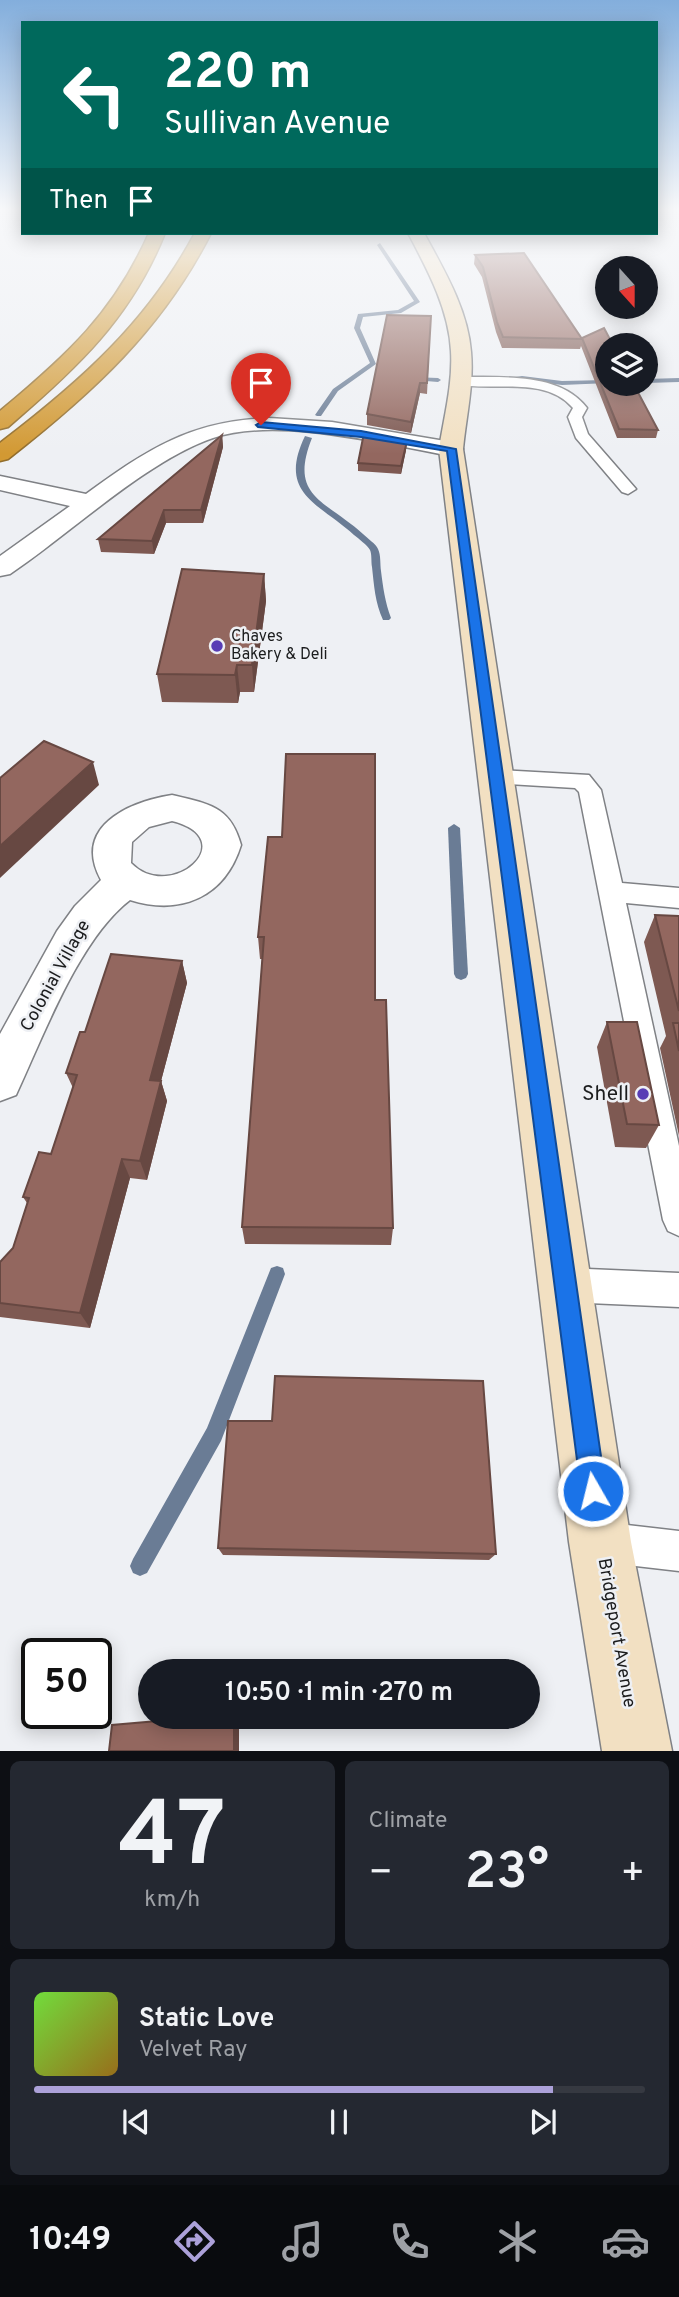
<!DOCTYPE html>
<html lang="en">
<head>
<meta charset="utf-8">
<style>
	:root { --surface:#171b24; --page:#242831; --text:#f1f3f6; --muted:#9ea1a6; --line:#363941; --accent:#aca1d9 }
	body { margin:0; font-family:Overpass,sans-serif; background:var(--page); color:var(--text); height:100vh; display:flex; flex-direction:column; font-size:26px; white-space:nowrap }
	* { box-sizing:border-box; margin:0 }
	p { font-size:23px; color:var(--muted) }
	.icon { flex:none; width:38px; height:38px; fill:none; stroke:currentColor; stroke-width:2; stroke-linecap:round; stroke-linejoin:round }
	.map { position:relative; height:1751px; overflow:hidden }
	.drawer { display:flex; flex-direction:column; gap:10px; padding:10px; background:#0d0f14; flex:1 }
	.drawer>* { flex:none }
	.banner { position:absolute; left:21px; top:21px; width:637px; height:214px; border-radius:0px; box-shadow:0 4px 18px #0003; background:#00695c; color:#fff; overflow:hidden }
	.needle { width:46px; rotate:159deg }
	.tools { position:absolute; left:595px; top:256px; display:grid; gap:14px }
	.tools a { display:grid; place-items:center; width:63px; height:63px; border-radius:50%; background:var(--surface); box-shadow:0 4px 18px #0003; font-size:35px }
	.speed { position:absolute; left:21px; top:1638px; display:flex; gap:14px; font-size:35px; font-weight:700; text-align:center }
	.speed>* { display:grid; place-content:center; width:91px; height:91px; border-radius:50%; background:var(--surface); box-shadow:0 4px 18px #0003; line-height:1 }
	.speed .limit { border:4px solid #111; border-radius:10px; background:#fff; color:#111 }
	.pin { position:absolute; display:grid; place-items:center; width:60px; height:60px; color:#fff; margin:-72px -30px; border-radius:50% 50% 50% 0; rotate:-45deg; box-shadow:0 0 7px #0007 }
	.pin .icon { rotate:45deg }
	.me { position:absolute; width:77px; margin:-38px; rotate:352deg; stroke-linejoin:round; filter:drop-shadow(0 0 5px #0008) }
	.turn { display:flex; align-items:center; gap:24px; height:147px; padding:0 28px; font-size:32px }
	.turn .icon { width:91px; height:91px; stroke-width:2.5 }
	.turn b { display:block; font-size:49px; line-height:60px }
	.then { display:flex; align-items:center; height:66px; padding:0 28px; background:#0003; gap:14px; font-size:26px }
	.big { font-size:52px; font-weight:600; line-height:1.1 }
	.drawer .widget { flex:1; display:flex; flex-direction:column; justify-content:center; gap:10px; min-width:0; padding:0 24px; border-radius:10px; background:var(--page) }
	.drawer .dial { align-items:center; gap:0 }
	.dial b { font-size:91px; line-height:1 }
	.song { display:flex; align-items:center; gap:21px }
	.cover { width:84px; height:84px; border-radius:10px; background:linear-gradient(135deg,hsl(100 70% 55%),hsl(40 70% 35%)) }
	.played { height:7px; border-radius:4px; background:linear-gradient(90deg,var(--accent) 85%,var(--line) 85%) }
	.keys { display:flex; justify-content:space-around; direction:ltr }
	.heat { display:flex; justify-content:space-between; align-items:center; font-size:38px; direction:ltr }
	.drawer .tiles { flex:1; display:grid; gap:10px; grid-template-columns:1fr 1fr }
	.widget:last-child { grid-column:span 2 }
	.trip { position:absolute; left:138px; top:1659px; width:402px; height:70px; border-radius:35px; background:var(--surface); box-shadow:0 4px 18px #0003; font-weight:600; line-height:70px; text-align:center }
	.tab-bar { display:flex; height:112px; justify-content:space-around; align-items:center; background:#090b0e; color:var(--muted) }
	.tab-bar .icon { width:49px; height:49px }
	.tab-bar .on { color:var(--accent) }
	.tab-bar b { font-size:32px; color:var(--text) }
	.map>svg:first-child { display:block }
</style>
</head>
<body>
<div class="map">
<svg width="679" height="1751" viewBox="0 0 679 1751">
	<rect width="100%" height="100%" fill="#eef0f4"/>
	<g fill="none" stroke-linecap="round" stroke-linejoin="round">
		<!-- stream -->
		<g fill="#6a7c95" fill-rule="evenodd">
			<path d="M380,243L420,302L401,313L363,317L360,328L376,364L338,391L321,416H317L315,415L333,389L370,363L354,328L358,314L398,310L414,301L377,245Z"/>
			<path d="M522,376L562,381L607,380V383H609L562,385L522,380L503,382L500,380Z"/>
			<path d="M412,377L438,378L441,380L438,382L414,380L412,379Z"/>
			<path d="M679,378V382L646,383V379Z"/>
			<path d="M305,436L312,438C288,498 326,500 363,534C367,538 376,544 378,549C381,555 380,564 381,571C383,587 385,602 391,618L389,620H383C375,603 374,585 372,567C371,562 372,554 370,550C367,545 359,539 354,535C319,503 277,494 305,436Z"/>
			<path d="M454,824L460,828L468,974L466,978L461,980L456,978L454,974L448,828Z"/>
			<path d="M277,1266L283,1268L285,1274L221,1441L147,1573L140,1576L133,1573L130,1566L133,1559L207,1428L271,1268Z"/>
		</g>
		<!-- lane casing -->
		<g stroke="#7f8185" stroke-width="3">
			<g id="lane">
				<path d="M459,377C500,378 559,371 587,408L582,417L588,434L636,489L628,494L622,492L576,438L568,417L573,408C545,375 492,392 454,384L452,381Z"/>
				<path d="M497,770L589,775L601,790L622,883L679,888V908L626,903L679,1146V1236L668,1231L663,1220L579,792L575,788L489,783L486,778L489,773Z"/>
				<path d="M565,1268L679,1273V1307L565,1302L553,1297L548,1285L553,1273Z"/>
				<path d="M601,1522L679,1531V1571L601,1562L587,1556L581,1542L587,1528Z"/>
			</g>
		</g>
		<!-- street casing -->
		<g stroke="#7f8185" stroke-width="3">
			<g id="street">
				<path d="M269,418L332,422L451,442L459,444L463,449L459,454L451,456C385,444 277,416 213,438C153,458 80,524 27,562L10,574L0,576V556L70,506L0,490V476L86,494C148,449 190,421 269,418Z"/>
				<path d="M172,795C208,804 230,805 241,845C225,897 181,916 130,900C79,939 43,1037 16,1095L0,1101V1034L57,931L75,906L101,880C72,827 128,802 172,795ZM172,821C244,839 171,904 131,863L132,842L149,827Z"/>
			</g>
		</g>
		<!-- secondary casing -->
		<g stroke="#7f8185" stroke-width="3">
			<path id="secondary" d="M408,233H424C444,270 468,310 471,352C474,385 466,417 463,449L631,1542L672,1751H602L569,1542L439,449C444,417 453,384 451,351C449,309 427,269 408,233Z"/>
		</g>
		<!-- highway casing -->
		<g stroke="#926d2b" stroke-width="3">
			<g id="highway">
				<path d="M149,233H165C131,318 76,369 8,427L0,429V411C66,356 114,313 149,233Z"/>
				<path d="M195,233H211C162,330 92,393 8,459L0,461V443C80,382 147,323 195,233Z"/>
			</g>
		</g>
		<!-- lane -->
		<use href="#lane" fill="#fff" fill-rule="evenodd"/>
		<!-- street -->
		<use href="#street" fill="#fff" fill-rule="evenodd"/>
		<!-- secondary -->
		<use href="#secondary" fill="#f2e0c2" fill-rule="evenodd"/>
		<!-- highway -->
		<use href="#highway" fill="#d29933" fill-rule="evenodd"/>
	</g>
	<!-- wall -->
	<g fill="#7e5952">
		<path d="M475,255L582,339L658,430L656,438H617L581,346L580,349L502,348L496,332L482,277L474,264Z"/>
		<path d="M431,316L427,394L420,393L411,433L367,425V414Z"/>
		<path d="M222,435L223,447L203,523H166L154,554L101,552L98,539Z"/>
		<path d="M406,450L401,474L358,471V463Z"/>
		<path d="M264,574L266,601L254,692H240L238,703L162,702L157,674Z"/>
		<path d="M268,837L375,1000L393,1228L391,1245L245,1244L242,1227L262,959H260L258,937Z"/>
		<path d="M655,915L679,916V1136L660,1048L666,1036L644,942Z"/>
		<path d="M182,961L187,983L161,1081L167,1101L147,1180L130,1178L90,1328L0,1317V1262L13,1248L27,1203L23,1197L51,1154L73,1088L66,1073L85,1032Z"/>
		<path d="M607,1022L659,1125L646,1148L615,1147L597,1047Z"/>
		<path d="M218,1548L496,1554L489,1560L223,1555Z"/>
	</g>
	<!-- shaded-wall -->
	<g fill="#674842">
		<path d="M420,383V393L411,433V422Z"/>
		<path d="M222,435L223,447L203,523L201,510Z"/>
		<path d="M407,441L406,450L401,474V466Z"/>
		<path d="M164,510L166,523L154,554L152,541Z"/>
		<path d="M264,574L266,601L254,692L252,665Z"/>
		<path d="M237,665L240,692L238,703L235,675Z"/>
		<path d="M93,762L99,785L0,878V846Z"/>
		<path d="M182,961L187,983L161,1081L167,1101L147,1180L140,1161L150,1080Z"/>
		<path d="M122,1159L130,1178L90,1328L80,1313Z"/>
		<rect x="234" y="1717" width="5" height="34"/>
	</g>
	<!-- building -->
	<g fill="#93675f" stroke="#674842" stroke-width="2">
		<path d="M524,253L582,339L503,337L497,322L483,267L475,255Z"/>
		<path d="M387,315L431,316L427,383H420L411,422L367,414Z"/>
		<path d="M604,328L613,345H607V383H633L658,430L619,429L582,338Z"/>
		<path d="M364,433L407,441L401,466L358,463Z"/>
		<path d="M222,435L201,510H164L152,541L98,539Z"/>
		<path d="M182,569L264,574L252,665H237L235,675L157,674Z"/>
		<path d="M44,741L93,762L0,846V778Z"/>
		<path d="M286,754H375V1000H386L393,1228L242,1227L264,937H258L268,837H282Z"/>
		<path d="M655,915L679,916V1011Z"/>
		<path d="M111,954L182,961L150,1080L161,1081L140,1161L122,1159L80,1313L0,1303V1262L13,1248L29,1198L23,1197L39,1152L51,1154L77,1075L66,1073L80,1032H85Z"/>
		<path d="M607,1022H637L659,1125L627,1124Z"/>
		<path d="M673,1023H679V1051Z"/>
		<path d="M275,1376L483,1381L496,1554L218,1548L228,1421H272Z"/>
		<path d="M204,1717H234V1751H109L112,1725Z"/>
	</g>
	<!-- sky -->
	<linearGradient id="sky" x2="0" y2="1"><stop stop-color="#83aedc"/><stop offset="0.46" stop-color="#f7f8fa"/><stop offset="1" stop-color="#f7f8fa" stop-opacity="0"/></linearGradient>
	<rect width="679" height="454" fill="url(#sky)"/>
	<!-- route -->
	<path fill="#1a73e8" stroke="#114b97" stroke-width="2" d="M261,422L361,431L456,449L606,1491L602,1500L593,1503L584,1500L581,1491L447,451L361,437L258,427L256,425Z"/>
	<!-- markers -->
	<g fill="#583db5" stroke="#eef0f4" stroke-width="2.5">
		<circle cx="217" cy="646" r="7"/>
		<circle cx="643" cy="1094" r="7"/>
	</g>
	<g text-anchor="middle" dominant-baseline="central" stroke-width="5" stroke-linejoin="round" paint-order="stroke">
		<!-- far-poi labels -->
		<g font-size="16" fill="#1b1c1d" stroke="#eef0f4" text-anchor="start">
			<text x="231" y="637">Chaves<tspan x="231" dy="18">Bakery &amp; Deli</tspan></text>
		</g>
		<!-- street labels -->
		<g font-size="18" fill="#1b1c1d" stroke="#eef0f4">
			<text transform="translate(56 976) rotate(-61)">Colonial Village</text>
			<text transform="translate(616 1633) rotate(80)">Bridgeport Avenue</text>
		</g>
		<!-- near-poi labels -->
		<g font-size="21" fill="#1b1c1d" stroke="#eef0f4" text-anchor="end">
			<text x="629" y="1094">Shell</text>
		</g>
	</g>
</svg>
<div class="tools">
<a><svg class="needle" viewBox="-14 -14 28 28"><path d="M0-13l5 13h-10z" fill="#e53935"/><path d="M0 13l5-13h-10z" fill="#9ea1a6"/></svg></a>
<a><svg class="icon" aria-label="layers" viewBox="0 0 24 24"><path d="M12 4l9 5-9 5-9-5zM3 14l9 5 9-5"/></svg></a>
</div>
<div class="speed"><div class="limit">50</div></div>
<div class="pin" style="left:261px;top:425px;background:#d93025"><svg class="icon" aria-label="arrive" viewBox="0 0 24 24"><path d="M6 21V4h12l-3 4 3 4H6"/></svg></div>
<svg class="me" style="left:593px;top:1491px" viewBox="-20 -20 40 40"><circle r="17" fill="#1a73e8" stroke="#fff" stroke-width="3"/><path d="M0-11L8 9 0 5-8 9z" fill="#fff"/></svg>
<div class="trip">10:50 · 1 min · 270 m</div>
<div class="banner">
<div class="turn"><svg class="icon" aria-label="left" viewBox="0 0 24 24"><path d="M17 20v-9H6M10 6l-5 5 5 5"/></svg><div><b>220 m</b>Sullivan Avenue</div></div>
<div class="then">Then<svg class="icon" aria-label="arrive" viewBox="0 0 24 24"><path d="M6 21V4h12l-3 4 3 4H6"/></svg></div>
</div>
</div>
<section class="drawer">
<div class="tiles">
<div class="widget dial"><b>47</b><p>km/h</p></div>
<div class="widget"><p>Climate</p>
<div class="heat"><a>−</a><b class="big">23°</b><a>+</a></div>
</div>
<div class="widget">
<div class="song"><i class="cover"></i><div><b>Static Love</b><p>Velvet Ray</p></div></div>
<div class="played"></div>
<div class="keys"><svg class="icon" aria-label="previous" viewBox="0 0 24 24"><path d="M18 5L8 12l10 7zM5 5v14"/></svg><svg class="icon" aria-label="pause" viewBox="0 0 24 24"><path d="M8 5v14M16 5v14"/></svg><svg class="icon" aria-label="next" viewBox="0 0 24 24"><path d="M6 5l10 7-10 7zM19 5v14"/></svg></div>
</div>
</div>
</section>
<nav class="tab-bar">
<b>10:49</b>
<svg class="icon on" aria-label="directions" viewBox="0 0 24 24"><path d="M12 3l9 9-9 9-9-9zM9 14v-3h6M13 9l2 2-2 2"/></svg>
<svg class="icon" aria-label="music" viewBox="0 0 24 24"><path d="M9 18V5l10-2v13"/><circle cx="6" cy="18" r="3"/><circle cx="16" cy="16" r="3"/></svg>
<svg class="icon" aria-label="phone" viewBox="0 0 24 24"><path d="M5 4h4l2 5-3 2q2 4 5 5l2-3 5 2v4C11 20 4 13 5 4z"/></svg>
<svg class="icon" aria-label="climate" viewBox="0 0 24 24"><path d="M12 3v18M4 7l16 10M4 17L20 7"/></svg>
<svg class="icon" aria-label="car" viewBox="0 0 24 24"><path d="M5 17H2v-5l4-1 3-4h7l3 4 3 1v5h-3M9 17h6M6 11h13"/><circle cx="7" cy="17" r="2"/><circle cx="17" cy="17" r="2"/></svg>
</nav>
</body>
</html>
